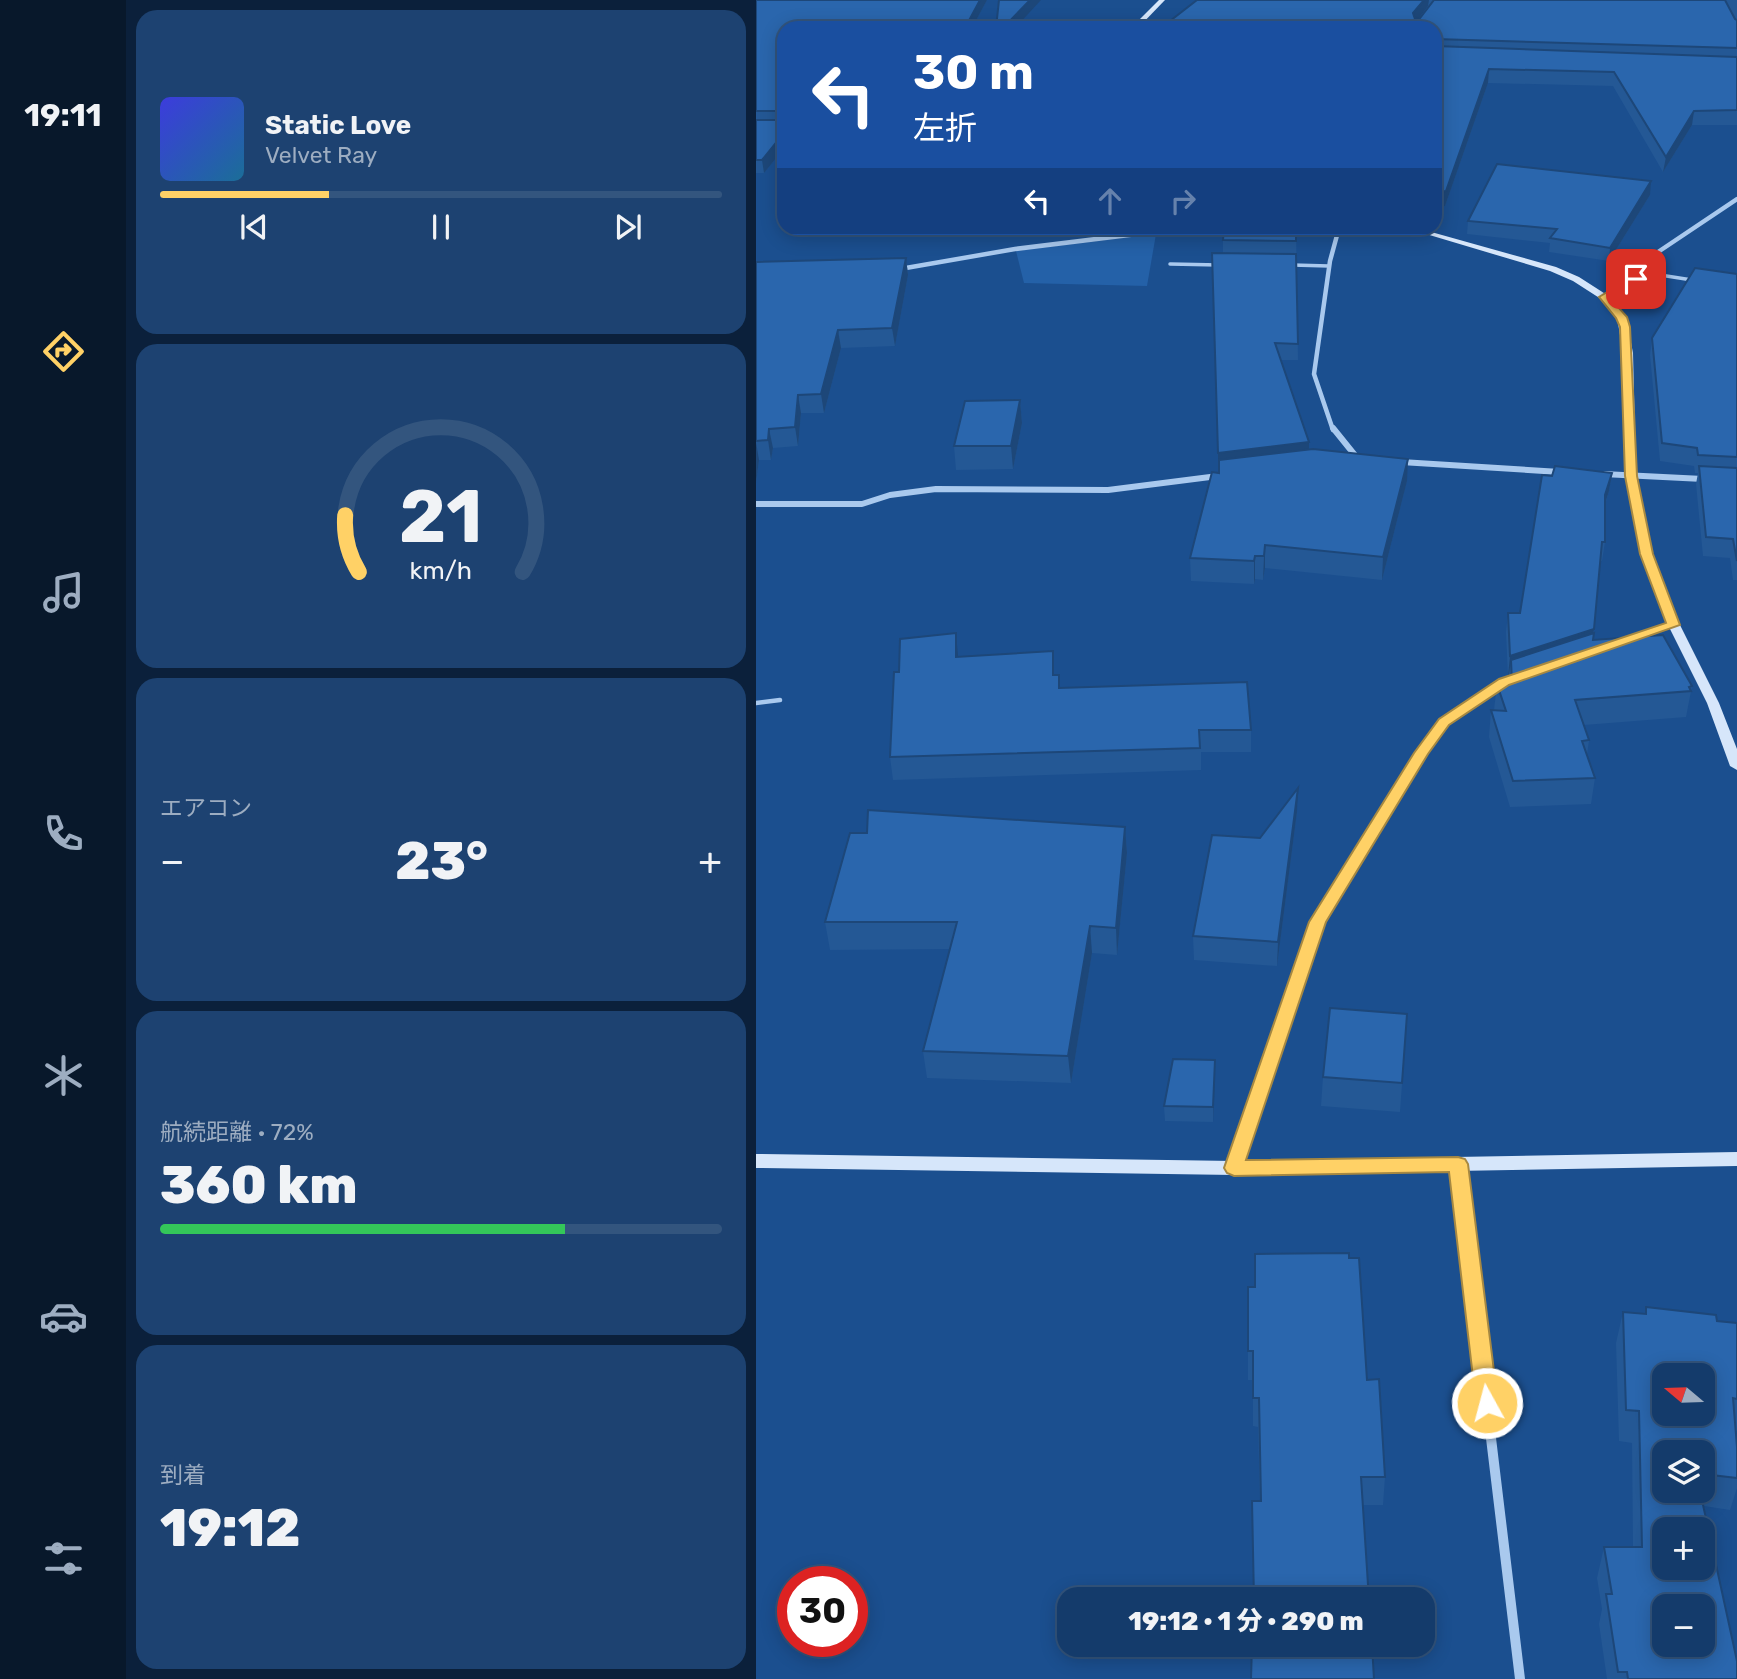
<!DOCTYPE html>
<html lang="ja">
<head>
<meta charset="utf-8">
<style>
	:root { --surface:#143b6b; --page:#1d4271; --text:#f1f3f6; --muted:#9dadc1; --line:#33557e; --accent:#ffd166 }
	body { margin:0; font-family:Rubik,"Noto Sans JP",sans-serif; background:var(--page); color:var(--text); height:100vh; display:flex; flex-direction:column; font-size:26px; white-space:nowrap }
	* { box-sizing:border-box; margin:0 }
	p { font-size:23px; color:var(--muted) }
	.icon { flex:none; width:38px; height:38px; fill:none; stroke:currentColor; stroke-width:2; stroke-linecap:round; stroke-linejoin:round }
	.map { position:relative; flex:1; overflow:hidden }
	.details { display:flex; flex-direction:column; gap:10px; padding:10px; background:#0b203b; width:630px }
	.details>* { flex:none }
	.banner { position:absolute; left:21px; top:21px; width:665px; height:214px; border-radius:21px; box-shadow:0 4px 18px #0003,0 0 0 2px var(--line); background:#1a4fa0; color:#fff; overflow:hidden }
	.needle { width:46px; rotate:289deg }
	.fabs { position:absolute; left:896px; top:1363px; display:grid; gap:14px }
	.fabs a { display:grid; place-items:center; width:63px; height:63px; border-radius:14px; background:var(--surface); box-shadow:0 4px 18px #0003,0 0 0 2px var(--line); font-size:35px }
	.speed { position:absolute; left:21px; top:1566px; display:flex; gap:14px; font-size:35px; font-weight:700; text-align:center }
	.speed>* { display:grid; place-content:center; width:91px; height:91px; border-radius:50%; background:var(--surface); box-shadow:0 4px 18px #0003,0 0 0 2px var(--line); line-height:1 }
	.speed .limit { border:10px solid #d22; background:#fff; color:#111 }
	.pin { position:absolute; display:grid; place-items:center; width:60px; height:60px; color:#fff; margin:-30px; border-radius:14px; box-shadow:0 4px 10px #0006 }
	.me { position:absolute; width:77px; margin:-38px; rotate:353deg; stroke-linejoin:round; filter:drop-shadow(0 0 5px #0008) }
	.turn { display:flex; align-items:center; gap:24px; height:147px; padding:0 21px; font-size:32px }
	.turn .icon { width:91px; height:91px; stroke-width:2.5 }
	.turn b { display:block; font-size:49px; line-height:60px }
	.lanes { display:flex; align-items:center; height:66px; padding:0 21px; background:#0003; justify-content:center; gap:35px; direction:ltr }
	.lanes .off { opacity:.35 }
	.big { font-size:52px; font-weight:800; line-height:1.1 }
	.details .widget { flex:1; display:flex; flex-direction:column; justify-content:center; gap:10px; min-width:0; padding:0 24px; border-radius:21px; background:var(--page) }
	.details .dial { align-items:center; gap:0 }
	.dial svg { height:182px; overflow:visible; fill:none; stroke:var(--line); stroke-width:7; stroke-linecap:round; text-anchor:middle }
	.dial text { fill:var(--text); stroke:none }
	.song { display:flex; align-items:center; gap:21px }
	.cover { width:84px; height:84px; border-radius:10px; background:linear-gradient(135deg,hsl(240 70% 55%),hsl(200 70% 35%)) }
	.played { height:7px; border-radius:4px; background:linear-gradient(90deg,var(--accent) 30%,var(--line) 30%) }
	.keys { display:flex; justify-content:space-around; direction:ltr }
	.heat { display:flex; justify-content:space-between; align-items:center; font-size:38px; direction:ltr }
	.charge { height:10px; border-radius:5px; background:linear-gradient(90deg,#34c759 72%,var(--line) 0) }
	.trip { position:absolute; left:301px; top:1587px; width:378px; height:70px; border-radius:21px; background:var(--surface); box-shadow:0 4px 18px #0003,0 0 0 2px var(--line); font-weight:800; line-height:70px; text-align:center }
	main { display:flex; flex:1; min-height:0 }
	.dock { display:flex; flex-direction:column; width:126px; justify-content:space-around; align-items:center; background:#08182b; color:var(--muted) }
	.dock .icon { width:49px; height:49px }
	.dock .current { color:var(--accent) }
	.dock b { font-size:32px; color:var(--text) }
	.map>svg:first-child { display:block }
</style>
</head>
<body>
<main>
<nav class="dock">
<b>19:11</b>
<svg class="icon current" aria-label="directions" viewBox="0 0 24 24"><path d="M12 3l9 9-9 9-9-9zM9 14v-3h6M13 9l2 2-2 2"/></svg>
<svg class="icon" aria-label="music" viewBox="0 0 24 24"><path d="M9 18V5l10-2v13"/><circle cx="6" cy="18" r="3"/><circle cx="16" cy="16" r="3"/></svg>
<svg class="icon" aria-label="phone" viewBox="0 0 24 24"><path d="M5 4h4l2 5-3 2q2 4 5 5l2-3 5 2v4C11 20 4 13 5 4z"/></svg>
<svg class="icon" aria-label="climate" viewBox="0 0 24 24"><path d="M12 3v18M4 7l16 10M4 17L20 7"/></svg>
<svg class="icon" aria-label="car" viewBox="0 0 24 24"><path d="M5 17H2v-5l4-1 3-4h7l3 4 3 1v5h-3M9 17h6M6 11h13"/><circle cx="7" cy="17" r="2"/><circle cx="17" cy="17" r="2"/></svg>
<svg class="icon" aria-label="filters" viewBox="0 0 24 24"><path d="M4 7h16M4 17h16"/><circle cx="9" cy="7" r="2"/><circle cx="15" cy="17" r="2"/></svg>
</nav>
<section class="details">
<div class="widget">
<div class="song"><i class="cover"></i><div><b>Static Love</b><p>Velvet Ray</p></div></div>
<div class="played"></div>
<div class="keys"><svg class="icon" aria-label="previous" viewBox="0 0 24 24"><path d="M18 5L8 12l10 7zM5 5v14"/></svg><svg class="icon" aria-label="pause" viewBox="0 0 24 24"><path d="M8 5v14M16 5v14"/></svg><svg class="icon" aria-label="next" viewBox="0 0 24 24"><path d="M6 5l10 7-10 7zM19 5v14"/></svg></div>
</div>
<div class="widget dial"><svg viewBox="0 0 100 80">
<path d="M14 69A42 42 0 1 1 86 69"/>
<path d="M14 69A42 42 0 0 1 8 44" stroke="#ffd166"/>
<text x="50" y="56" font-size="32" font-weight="700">21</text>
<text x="50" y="72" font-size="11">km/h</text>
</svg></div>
<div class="widget"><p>エアコン</p>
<div class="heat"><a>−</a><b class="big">23°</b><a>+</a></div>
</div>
<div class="widget"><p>航続距離 · 72%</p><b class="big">360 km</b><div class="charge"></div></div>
<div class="widget"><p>到着</p><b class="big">19:12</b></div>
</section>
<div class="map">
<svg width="981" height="1679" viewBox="0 0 981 1679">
	<rect width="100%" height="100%" fill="#1b4f8f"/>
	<!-- green -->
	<path fill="#2461a8" d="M400,234L391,286L268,283L260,251Z"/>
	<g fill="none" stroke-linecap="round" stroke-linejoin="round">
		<!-- lane-far3 -->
		<g stroke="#a9c9ee" stroke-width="3.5">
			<path d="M414,264L463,265"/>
			<path d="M536,265L573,266"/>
			<path d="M885,272L936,280"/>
		</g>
		<!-- lane-far2 -->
		<g stroke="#a9c9ee" stroke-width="4.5">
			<path d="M877,638L918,625"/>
			<path d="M0,703L24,700"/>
			<path d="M672,744L688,722L748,682L759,678"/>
		</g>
		<!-- lane-far1 -->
		<path stroke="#a9c9ee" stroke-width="5" d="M483,1151L561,922L673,742"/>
		<!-- lane -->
		<path stroke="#a9c9ee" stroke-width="7" d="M478,1166L484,1150"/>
		<!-- street-far2 -->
		<g stroke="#a9c9ee" stroke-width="4.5">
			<path d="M144,269L259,249L430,228"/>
			<path d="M848,297L880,279L899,254L981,199"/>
			<path d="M577,430L558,374L574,261L583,228"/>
		</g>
		<!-- street-far1 -->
		<g stroke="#a9c9ee" stroke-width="6">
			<path d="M577,428L602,459"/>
			<path d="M645,462L804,472"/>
			<path d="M847,474L947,479"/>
			<path d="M0,504H106L134,495L180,489L352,490L462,476"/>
		</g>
		<!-- street -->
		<path stroke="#a9c9ee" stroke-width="10" d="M702,1164L764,1679"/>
		<!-- secondary -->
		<g fill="#d6e6fa" fill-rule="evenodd">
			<path d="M403,0H409L382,28H375Z"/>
			<path d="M650,228H661L800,267L823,277L851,295L870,317L877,353L880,476L896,554L924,625L963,703L981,749V770L974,766L951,703L912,625L884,554L870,476L867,353L861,317L845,299L817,281L794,271Z"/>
			<path d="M981,1152V1166L478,1175L0,1168V1154L478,1161Z"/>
		</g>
	</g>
	<!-- wall -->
	<g fill="#245895" fill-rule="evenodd">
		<path d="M0,0H231L216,28H28V152H25L8,173H0Z"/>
		<path d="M441,0H981V125H936L907,172L857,86L732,83L689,206L679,207V28Z"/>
		<path d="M894,195L853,261L793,252L794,243L711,234L712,221Z"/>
		<path d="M540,228L542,360H525L553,450L651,481L626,580L509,568L507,580L499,579L498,584L435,581L434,558L463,473L456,253H467V240Z"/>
		<path d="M150,258L152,275L139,346L85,348L68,413H45L42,446L17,448L15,460H3L0,483V262Z"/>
		<path d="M981,274V580H977L974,558L947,556L940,484L942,473H939L938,466L904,461L894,355L896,338Z"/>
		<path d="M264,400L266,423L257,469L200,470L198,446Z"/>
		<path d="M856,473L853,491L849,505V542L846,561H844L837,640L936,686L930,717L828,725L833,740L831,755L839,778L835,804L754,807L733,737L735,710H738L741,684L752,683L753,675L752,676L750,632L752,613H764L796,476Z"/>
		<path d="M202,657L299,675L304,688L495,730V752H445V770L137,780L134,757L143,672Z"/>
		<path d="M541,812L521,966L438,960L437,936Z"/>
		<path d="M369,827L371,853L361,955L336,953L315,1083L171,1078L167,1051L194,949L74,950L69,922Z"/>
		<path d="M651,1014L644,1112L565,1106L567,1077Z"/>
		<path d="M459,1075L457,1122L409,1121L408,1106Z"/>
		<path d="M593,1258L611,1380L629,1477L627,1505H607L613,1600H498L496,1501H504L502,1427L497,1426V1380H492V1287H499Z"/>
		<path d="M890,1307L961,1321L981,1323V1431H980L981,1488L974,1510L948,1506L981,1679H851L843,1624L846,1609L841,1578L848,1547H877L876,1443L863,1441L860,1343L867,1312L889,1314ZM947,1452V1491H908Z"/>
	</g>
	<!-- shaded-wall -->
	<g fill="#1d4779">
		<path d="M224,0H231L216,28H209Z"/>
		<path d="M274,0H285L259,28H247Z"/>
		<path d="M668,0H673L672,6L657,26V13Z"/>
		<path d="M733,69L732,83L689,206L679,207V192Z"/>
		<path d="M938,111L936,125L907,172L910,157Z"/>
		<path d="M23,139L25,152L8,173L6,160Z"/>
		<path d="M895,181L894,195L853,261L854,248Z"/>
		<path d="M150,258L152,275L139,346L136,328Z"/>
		<path d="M82,330L85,348L68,413L65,394Z"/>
		<path d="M42,395L45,413L42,446L39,427Z"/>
		<path d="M264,400L266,423L257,469L255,446Z"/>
		<path d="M13,429L17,448L15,460L12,440Z"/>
		<path d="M0,442L3,460L0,483Z"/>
		<path d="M553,442V460H463L462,471V453Z"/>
		<path d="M652,459L651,481L626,580L627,557Z"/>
		<path d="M856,473L853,491L846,513L849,495Z"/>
		<path d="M509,545V568L507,580L508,556Z"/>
		<path d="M499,556V579L498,584V561Z"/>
		<path d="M838,629L835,648L755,660L753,675L752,676L754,656Z"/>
		<path d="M200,633L202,655V679L200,657Z"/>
		<path d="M542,788L541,812L521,966L522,942Z"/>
		<path d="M369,827L371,853L361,955L360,928Z"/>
		<path d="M334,926L336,953L315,1083L312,1056Z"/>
		<path d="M459,1060V1075L457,1122V1107Z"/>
	</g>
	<!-- building -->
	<g fill="#2a66ad" stroke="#1d4779" stroke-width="2" fill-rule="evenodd">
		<path d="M0,0H224L209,28H28V113L26,111H0Z"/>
		<path d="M243,0H274L247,28H240Z"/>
		<path d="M441,0H668L657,13L659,19L664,18L678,0H969L979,19L981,20V48L679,39V28H405Z"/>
		<path d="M679,46L981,57V110L938,111L910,157L858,72L733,69L690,191L679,192Z"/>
		<path d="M28,118V139H23L6,160H0V120H26Z"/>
		<path d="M741,164L895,181L854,248L794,238L801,229L712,221Z"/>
		<path d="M468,228H540V241L467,240Z"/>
		<path d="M456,253L540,254L542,344L519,343L553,442L462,453Z"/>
		<path d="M150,258L136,328L82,330L65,394L42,395L39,427L13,429L12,440L0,441V262Z"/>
		<path d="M939,268L981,274V457L942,455L941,448L906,443L896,338Z"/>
		<path d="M264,400L255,446H198L209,401Z"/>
		<path d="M557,449L652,459L627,557L509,545L508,556H499L498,561L434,558L456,472L463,473V460Z"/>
		<path d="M799,466L856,473L849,495V542H846L838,629L754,656L752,613H764L786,475L796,476Z"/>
		<path d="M943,466L981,468V561L977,539L950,537Z"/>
		<path d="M200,633V657L297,651V675H303V688L491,682L495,730H443L444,748L134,757L138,672H143L144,639Z"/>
		<path d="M838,633L837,640L907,635L936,686L933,687L935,691L819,700L833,740L826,741L839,778L757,781L735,710L750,711L741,684L756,683L755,660Z"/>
		<path d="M542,788L522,942L437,936L456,835L504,838Z"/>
		<path d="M112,810L369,827L360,928L334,926L312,1056L167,1051L201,922H69L94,833H111Z"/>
		<path d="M574,1008L651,1014L646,1083L567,1077Z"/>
		<path d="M417,1059L459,1060L457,1107L408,1106Z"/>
		<path d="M593,1253V1258H603L611,1380L623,1379L629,1477H605L613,1600H498L496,1501H505L503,1398H497V1351H492V1287H499V1254Z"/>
		<path d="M890,1307L960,1315L961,1321L981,1323V1399L977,1398L981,1447V1478L947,1474V1452H908V1491H944L981,1661V1679H872L871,1672H862L850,1594H856L848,1547H886L883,1411L870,1410L867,1312L890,1314ZM908,1376H947V1414H908ZM908,1530H947V1568H908ZM908,1606H947V1645H908Z"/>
		<path d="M496,1645H616L618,1679H495Z"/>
	</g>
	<!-- route -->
	<path fill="#ffd166" stroke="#a68842" stroke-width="2" d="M876,277L885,279L854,298L871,317L874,327L881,476L897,554L924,625L753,685L693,725L672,754L570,922L490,1160L702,1157L709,1159L712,1164L742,1403L739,1410L731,1413L723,1410L720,1403L693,1172L478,1176L471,1173L468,1168L553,922L658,753L683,719L743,679L910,623L884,554L869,476L864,327L860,318L843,297Z"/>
</svg>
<div class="fabs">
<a><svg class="needle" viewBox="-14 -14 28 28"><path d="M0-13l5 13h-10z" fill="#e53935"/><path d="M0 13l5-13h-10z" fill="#9dadc1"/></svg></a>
<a><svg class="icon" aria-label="layers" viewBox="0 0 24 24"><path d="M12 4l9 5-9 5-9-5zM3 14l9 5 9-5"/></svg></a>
<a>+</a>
<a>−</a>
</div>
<div class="speed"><div class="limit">30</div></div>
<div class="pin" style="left:880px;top:279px;background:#d93025"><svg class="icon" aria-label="arrive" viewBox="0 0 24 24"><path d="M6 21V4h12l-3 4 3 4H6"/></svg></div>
<svg class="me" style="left:731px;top:1403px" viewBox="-20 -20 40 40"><circle r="17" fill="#ffd166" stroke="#fff" stroke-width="3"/><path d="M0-11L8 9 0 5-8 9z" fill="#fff"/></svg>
<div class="trip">19:12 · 1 分 · 290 m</div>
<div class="banner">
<div class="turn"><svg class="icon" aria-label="left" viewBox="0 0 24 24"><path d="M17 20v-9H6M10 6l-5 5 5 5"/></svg><div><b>30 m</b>左折</div></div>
<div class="lanes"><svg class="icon" aria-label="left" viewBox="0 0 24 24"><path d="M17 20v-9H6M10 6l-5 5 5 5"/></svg><svg class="icon off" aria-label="ahead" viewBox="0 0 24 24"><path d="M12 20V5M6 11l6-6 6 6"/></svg><svg class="icon off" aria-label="right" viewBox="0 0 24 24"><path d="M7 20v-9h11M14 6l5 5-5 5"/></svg></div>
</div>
</div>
</main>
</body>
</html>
